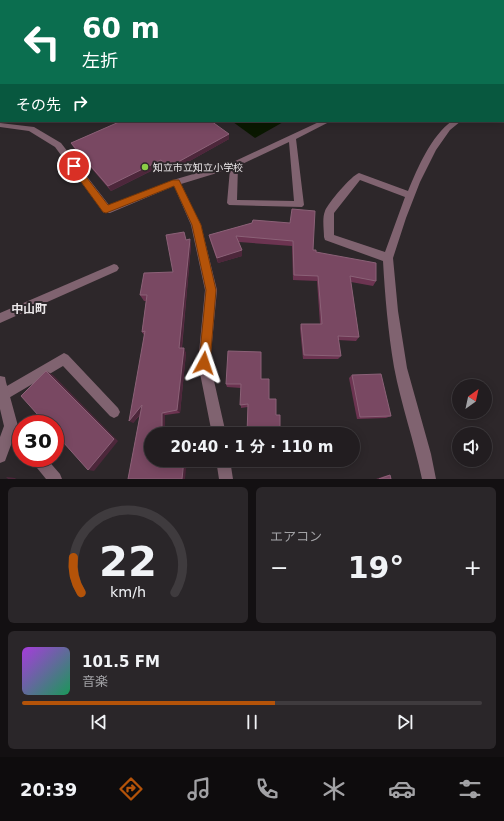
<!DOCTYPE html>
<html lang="ja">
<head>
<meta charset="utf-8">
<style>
	:root { --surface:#221d20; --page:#2a2629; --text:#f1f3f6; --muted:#a2a2a5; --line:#3f3b3e; --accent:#b45309 }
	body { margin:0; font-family:"DejaVu Sans","Noto Sans JP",sans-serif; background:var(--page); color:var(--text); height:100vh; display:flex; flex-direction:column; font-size:15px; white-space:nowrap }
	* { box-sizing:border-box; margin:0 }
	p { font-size:13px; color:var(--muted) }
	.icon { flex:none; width:22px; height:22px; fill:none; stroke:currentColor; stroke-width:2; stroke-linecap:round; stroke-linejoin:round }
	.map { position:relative; height:479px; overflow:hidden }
	.details { display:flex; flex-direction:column; gap:8px; padding:8px; background:#131012; flex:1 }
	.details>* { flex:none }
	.hud { position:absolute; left:0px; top:0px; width:504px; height:122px; box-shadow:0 2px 10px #0003,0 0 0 1px var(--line); background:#0b6e4f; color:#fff; overflow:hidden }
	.needle { width:26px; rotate:33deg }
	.tools { position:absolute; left:452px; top:379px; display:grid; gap:8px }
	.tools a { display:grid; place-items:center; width:40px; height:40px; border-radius:50%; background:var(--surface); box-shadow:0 2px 10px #0003,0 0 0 1px var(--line); font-size:20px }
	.speed { position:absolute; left:12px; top:415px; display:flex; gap:8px; font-size:20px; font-weight:700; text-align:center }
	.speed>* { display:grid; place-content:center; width:52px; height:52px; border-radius:50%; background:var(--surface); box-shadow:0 2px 10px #0003,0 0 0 1px var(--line); line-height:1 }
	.speed .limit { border:6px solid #d22; background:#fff; color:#111 }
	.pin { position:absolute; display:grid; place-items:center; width:34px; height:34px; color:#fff; margin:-17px; border:2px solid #fff; border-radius:50%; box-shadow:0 1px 4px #0007 }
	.me { position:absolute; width:44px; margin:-22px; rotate:5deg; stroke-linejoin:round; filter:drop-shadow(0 0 3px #0008) }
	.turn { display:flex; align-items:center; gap:14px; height:84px; padding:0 16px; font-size:18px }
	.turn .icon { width:52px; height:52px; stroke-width:2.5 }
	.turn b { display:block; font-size:28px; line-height:34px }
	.then { display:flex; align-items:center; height:38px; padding:0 16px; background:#0003; gap:8px; font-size:15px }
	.big { font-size:30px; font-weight:700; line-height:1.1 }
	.details .widget { flex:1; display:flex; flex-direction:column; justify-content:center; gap:6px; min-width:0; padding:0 14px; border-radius:6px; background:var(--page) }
	.details .dial { align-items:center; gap:0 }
	.dial svg { height:104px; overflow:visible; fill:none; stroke:var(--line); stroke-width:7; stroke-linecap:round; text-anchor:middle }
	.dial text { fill:var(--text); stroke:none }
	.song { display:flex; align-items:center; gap:12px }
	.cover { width:48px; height:48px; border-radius:6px; background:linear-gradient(135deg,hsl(280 70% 55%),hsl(150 70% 35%)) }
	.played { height:4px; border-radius:2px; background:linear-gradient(90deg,var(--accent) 55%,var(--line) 55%) }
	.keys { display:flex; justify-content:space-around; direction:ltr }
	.heat { display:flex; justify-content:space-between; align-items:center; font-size:22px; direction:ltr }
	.details .tiles { flex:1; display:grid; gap:8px; grid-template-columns:1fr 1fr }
	.widget:last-child { grid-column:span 2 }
	.trip { position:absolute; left:144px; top:427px; width:216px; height:40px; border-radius:20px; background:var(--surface); box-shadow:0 2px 10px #0003,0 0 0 1px var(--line); font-weight:700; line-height:40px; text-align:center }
	.tabs { display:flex; height:64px; justify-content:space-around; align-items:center; background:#0e0c0d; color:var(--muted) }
	.tabs .icon { width:28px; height:28px }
	.tabs .on { color:var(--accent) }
	.tabs b { font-size:18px; color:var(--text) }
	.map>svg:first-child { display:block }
</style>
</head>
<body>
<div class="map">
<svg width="504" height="479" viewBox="0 0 504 479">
	<rect width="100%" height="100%" fill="#2d272a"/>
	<!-- water -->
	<path fill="#0a1800" d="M235,121H285L255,138L233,122Z"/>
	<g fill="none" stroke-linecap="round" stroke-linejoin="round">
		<!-- lane -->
		<g fill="#806370" fill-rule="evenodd">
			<path d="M114,264L117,265L119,268L117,271L0,323V313Z"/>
			<path d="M64,353L68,355L118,408L120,412L118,416L114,418L110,416L63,366L7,399L3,401L0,400V390Z"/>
			<path d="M11,420L15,422L21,428V444L17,442L5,426L7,422Z"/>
			<path d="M31,458H46L60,474L62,479H46L33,463Z"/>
		</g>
		<!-- street -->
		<g fill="#806370" fill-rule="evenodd">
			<path d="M159,0H166L167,1H160Z"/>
			<path d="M274,0H282L273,1Z"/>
			<rect x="503" y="98" width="1" height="4"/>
			<path d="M321,121H331L296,139L304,205L302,207L229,205L227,203L230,169L181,184L201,225L217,290L210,363L226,434H212L198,363L205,290L191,225L174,186L110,213H104L55,147L29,131L0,127V123L34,127L61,143L109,205L173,180L231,163ZM289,142L294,201L237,200L238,166Z"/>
			<path d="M452,121H461L450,130L436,150L420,182L406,218L393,258L398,311L407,368L431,454L436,479H422C414,441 401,404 394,367C388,331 385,296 383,261L325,240L324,237C324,230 322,218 325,211C328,203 352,175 359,173L408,191C418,167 431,136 452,121ZM360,180L405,197L385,252L334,235V213Z"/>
			<path d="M0,376L5,377L6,382L18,426L5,461L0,463V437L4,426L0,409Z"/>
			<path d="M216,460H230L233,479H219Z"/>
		</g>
		<!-- highway -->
		<g fill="#fab2d3" fill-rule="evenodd">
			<path d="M429,0H436L437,1H430Z"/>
			<path d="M446,0H452L453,1H447Z"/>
			<rect x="503" y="27" width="1" height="5"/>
			<rect x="503" y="38" width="1" height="4"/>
		</g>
	</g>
	<!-- wall -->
	<g fill="#6c3451">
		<path d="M28,0H125L127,1H30Z"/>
		<path d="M114,121H211L229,139L170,172L163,165L111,191L74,148L71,143L117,123Z"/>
		<path d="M252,223L313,250L316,252L376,281L373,286L351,282L359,337L356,341L338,340L341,356L338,359H303L300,328L301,324H320L317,281L293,280L292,246L239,242L242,250V256L218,263L210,240L209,235Z"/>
		<path d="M186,240L191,245L182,348L186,353L180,413L165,415V434H151L128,479L140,415L133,423L144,335L142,332L146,301H144L140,295L173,272Z"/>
		<path d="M352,375L391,416L386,418L357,419L349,378Z"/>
		<path d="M261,379L269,399L276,415L248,407L241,408V388L227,387L226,384Z"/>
		<path d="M390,475L391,479H376L385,476Z"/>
	</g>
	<!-- shaded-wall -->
	<g fill="#4d273b">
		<path d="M229,134V139L170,172L169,167Z"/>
		<path d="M161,160L163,165L111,191L108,186Z"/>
		<path d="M190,239L191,245L181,353L179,348Z"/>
		<path d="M242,250V256L218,263L217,258Z"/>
		<path d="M184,348L186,353L180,413L177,410Z"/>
		<path d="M46,371L53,375L118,441L94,471L88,470Z"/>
		<path d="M142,405L145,408L133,423L129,421Z"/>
		<path d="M162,413L165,415V434H162Z"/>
		<path d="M184,460H187L185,479H182Z"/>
		<path d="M6,477L15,478L16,479H8Z"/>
	</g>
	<!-- building -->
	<g fill="#794862" stroke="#8b6177">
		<path d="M34,0H125L127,1H36Z"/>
		<path d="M118,121H211L229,134L169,167L161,160L108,186L71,143L119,122Z"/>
		<path d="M292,209L315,211L313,250H316V252L376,263V281L350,276L359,337L338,336L341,356L304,355L301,324H322L318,276L294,275L293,241L236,236L242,250L217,258L209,235L252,223L253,220L290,223Z"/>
		<path d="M184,232L186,240L190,239L179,348H184L177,410L162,413V434H151V460H184L182,479H128L142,405L129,421L145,331L142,332L147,295H140L144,273L173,272L166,235Z"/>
		<path d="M228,351L261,352V379H269V399H276V415H280V434H247L248,404L240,405L241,384H226Z"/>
		<path d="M46,371L114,439L88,470L55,433V424H46L21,396Z"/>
		<path d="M381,374L391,416L360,417L352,375Z"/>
		<path d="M390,475L391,479H379Z"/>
	</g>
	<!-- route -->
	<path fill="#b45309" stroke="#753606" d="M74,164L77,165L108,205L173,180H179L201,225L216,290L210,363L208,367L204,368L200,367L199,363L206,290L192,225L174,186L106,213L103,212L71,168V165Z"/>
	<!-- markers -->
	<circle fill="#8bce46" stroke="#2d272a" stroke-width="1.5" cx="145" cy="167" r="4"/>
	<g text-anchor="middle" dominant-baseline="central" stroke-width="4" stroke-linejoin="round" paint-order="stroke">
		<!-- poi labels -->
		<g font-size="10" fill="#ebe7e9" stroke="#2d272a" text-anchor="start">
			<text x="153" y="167">知立市立知立小学校</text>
		</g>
		<!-- quarter labels -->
		<g font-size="12" font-weight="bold" fill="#ebe7e9" stroke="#2d272a">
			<text x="29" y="309">中山町</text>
		</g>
	</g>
</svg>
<div class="tools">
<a><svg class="needle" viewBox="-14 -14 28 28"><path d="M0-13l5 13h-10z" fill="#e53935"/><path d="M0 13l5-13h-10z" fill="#a2a2a5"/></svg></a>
<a><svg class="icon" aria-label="sound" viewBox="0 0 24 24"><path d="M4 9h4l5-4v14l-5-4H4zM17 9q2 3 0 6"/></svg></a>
</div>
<div class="speed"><div class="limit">30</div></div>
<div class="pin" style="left:74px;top:166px;background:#d93025"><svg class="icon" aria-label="arrive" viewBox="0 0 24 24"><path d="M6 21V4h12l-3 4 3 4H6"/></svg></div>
<svg class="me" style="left:204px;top:363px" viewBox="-20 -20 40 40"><path d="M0-17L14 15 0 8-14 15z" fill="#b45309" stroke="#fff" stroke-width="4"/></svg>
<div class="trip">20:40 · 1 分 · 110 m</div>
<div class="hud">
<div class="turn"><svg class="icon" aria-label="left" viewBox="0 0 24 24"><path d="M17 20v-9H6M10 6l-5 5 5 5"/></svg><div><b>60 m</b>左折</div></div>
<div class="then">その先<svg class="icon" aria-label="right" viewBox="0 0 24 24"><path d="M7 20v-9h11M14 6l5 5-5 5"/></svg></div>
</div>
</div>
<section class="details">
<div class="tiles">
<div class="widget dial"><svg viewBox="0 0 100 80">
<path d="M14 69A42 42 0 1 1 86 69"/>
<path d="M14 69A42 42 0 0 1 8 42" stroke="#b45309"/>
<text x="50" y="56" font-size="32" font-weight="700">22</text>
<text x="50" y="72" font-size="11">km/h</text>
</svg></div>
<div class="widget"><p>エアコン</p>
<div class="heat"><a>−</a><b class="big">19°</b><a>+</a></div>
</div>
<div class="widget">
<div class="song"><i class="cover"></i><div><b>101.5 FM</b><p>音楽</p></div></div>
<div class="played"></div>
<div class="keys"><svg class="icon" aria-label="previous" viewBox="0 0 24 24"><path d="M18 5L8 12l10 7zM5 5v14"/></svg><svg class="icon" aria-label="pause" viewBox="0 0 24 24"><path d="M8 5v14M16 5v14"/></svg><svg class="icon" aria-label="next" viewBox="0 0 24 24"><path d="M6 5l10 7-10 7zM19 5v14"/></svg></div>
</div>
</div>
</section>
<nav class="tabs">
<b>20:39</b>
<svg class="icon on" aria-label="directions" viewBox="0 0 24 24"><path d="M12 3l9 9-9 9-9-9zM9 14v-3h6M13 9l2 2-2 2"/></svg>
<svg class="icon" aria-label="music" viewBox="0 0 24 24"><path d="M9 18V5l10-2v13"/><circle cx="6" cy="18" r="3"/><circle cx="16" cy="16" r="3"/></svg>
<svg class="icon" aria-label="phone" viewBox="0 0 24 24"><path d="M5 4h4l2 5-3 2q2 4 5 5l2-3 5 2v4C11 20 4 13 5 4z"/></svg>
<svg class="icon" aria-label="climate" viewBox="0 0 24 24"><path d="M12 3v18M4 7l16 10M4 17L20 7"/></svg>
<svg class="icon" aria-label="car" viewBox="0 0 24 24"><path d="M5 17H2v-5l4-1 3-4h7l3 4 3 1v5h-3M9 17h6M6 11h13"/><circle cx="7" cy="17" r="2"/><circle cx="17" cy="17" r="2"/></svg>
<svg class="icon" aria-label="filters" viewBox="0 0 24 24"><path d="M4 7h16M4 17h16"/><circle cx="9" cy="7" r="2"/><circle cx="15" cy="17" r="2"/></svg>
</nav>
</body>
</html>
